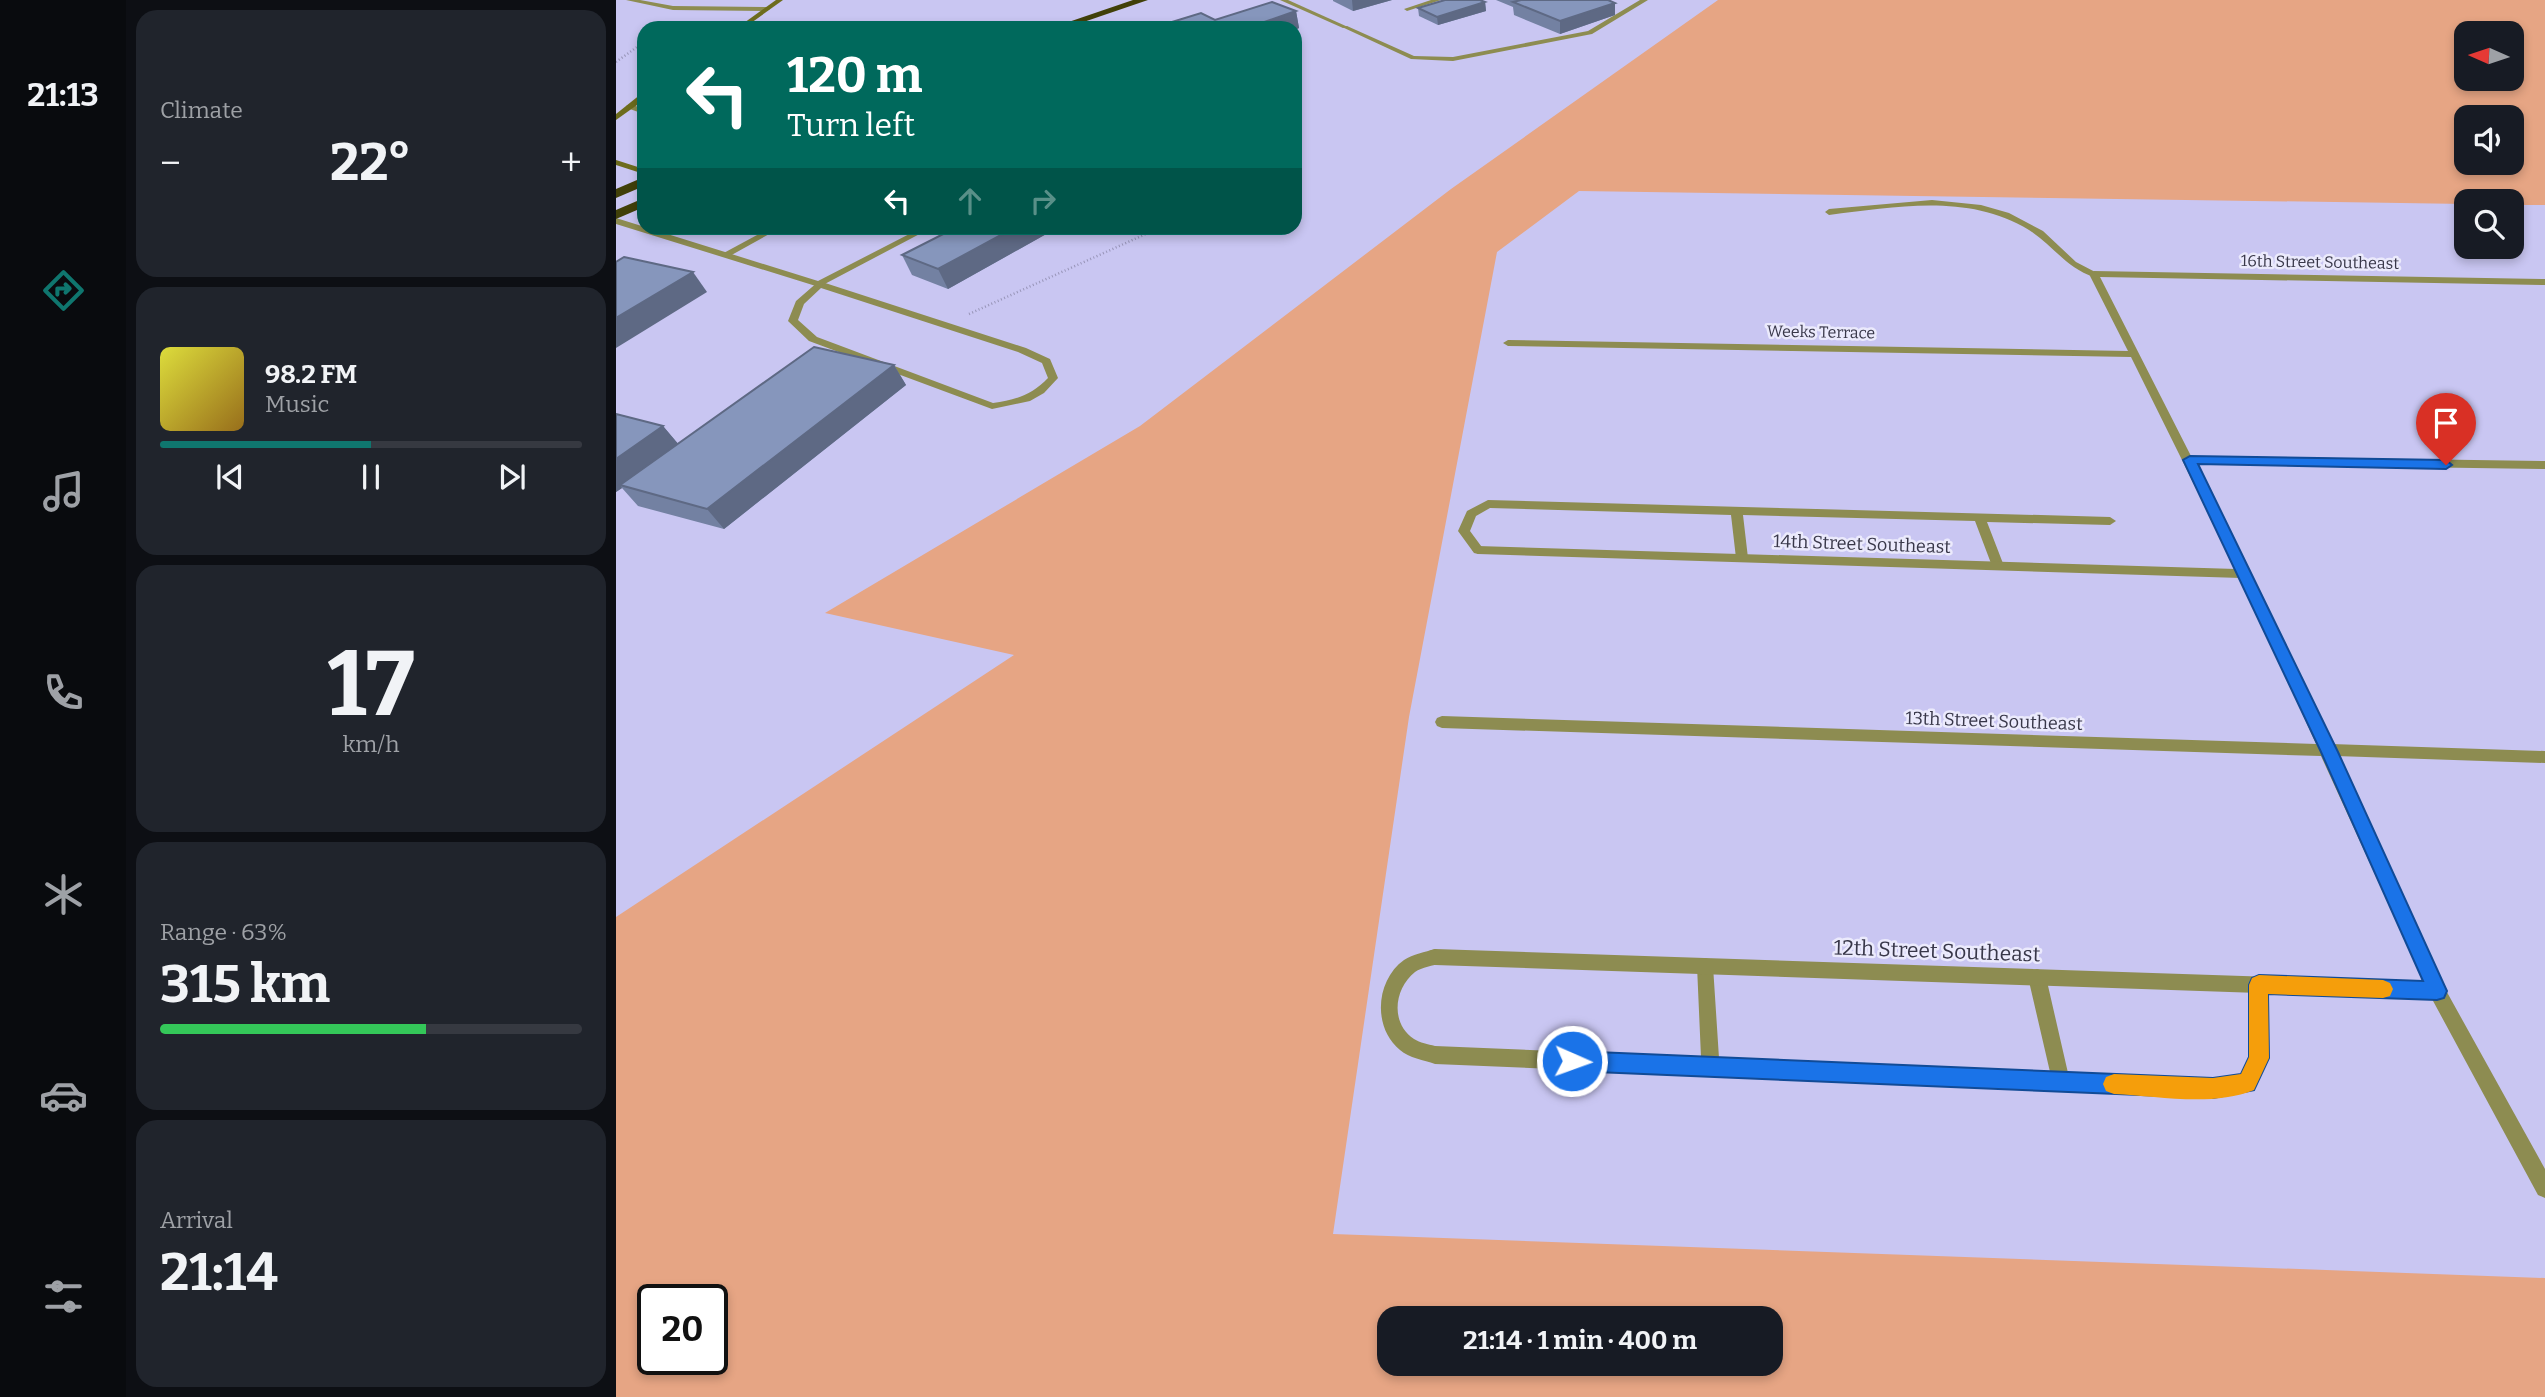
<!DOCTYPE html>
<html lang="en">
<head>
<meta charset="utf-8">
<style>
	:root { --surface:#171b24; --page:#20242c; --text:#f1f3f6; --muted:#9ea1a6; --line:#363941; --accent:#0f766e }
	body { margin:0; font-family:Bitter,serif; background:var(--page); color:var(--text); height:100vh; display:flex; flex-direction:column; font-size:26px; white-space:nowrap }
	* { box-sizing:border-box; margin:0 }
	p { font-size:23px; color:var(--muted) }
	.icon { flex:none; width:38px; height:38px; fill:none; stroke:currentColor; stroke-width:2; stroke-linecap:round; stroke-linejoin:round }
	.map { position:relative; flex:1; overflow:hidden }
	.panel { display:flex; flex-direction:column; gap:10px; padding:10px; background:#0d0f14; width:490px }
	.panel>* { flex:none }
	.guide { position:absolute; left:21px; top:21px; width:665px; height:214px; border-radius:21px; box-shadow:0 4px 10px #0003; background:#00695c; color:#fff; overflow:hidden }
	.needle { width:46px; rotate:273deg }
	.tools { position:absolute; left:1838px; top:21px; display:grid; gap:14px }
	.tools a { display:grid; place-items:center; width:70px; height:70px; border-radius:14px; background:var(--surface); box-shadow:0 4px 10px #0003; font-size:35px }
	.speed { position:absolute; left:21px; top:1284px; display:flex; gap:14px; font-size:35px; font-weight:700; text-align:center }
	.speed>* { display:grid; place-content:center; width:91px; height:91px; border-radius:50%; background:var(--surface); box-shadow:0 4px 10px #0003; line-height:1 }
	.speed .limit { border:4px solid #111; border-radius:10px; background:#fff; color:#111 }
	.pin { position:absolute; display:grid; place-items:center; width:60px; height:60px; color:#fff; margin:-72px -30px; border-radius:50% 50% 50% 0; rotate:-45deg; box-shadow:0 0 7px #0007 }
	.pin .icon { rotate:45deg }
	.me { position:absolute; width:77px; margin:-38px; rotate:92deg; stroke-linejoin:round; filter:drop-shadow(0 0 5px #0008) }
	.turn { display:flex; align-items:center; gap:24px; height:147px; padding:0 35px; font-size:32px }
	.turn .icon { width:91px; height:91px; stroke-width:2.5 }
	.turn b { display:block; font-size:49px; line-height:60px }
	.lanes { display:flex; align-items:center; height:66px; padding:0 35px; background:#0003; justify-content:center; gap:35px; direction:ltr }
	.lanes .off { opacity:.35 }
	.big { font-size:52px; font-weight:700; line-height:1.1 }
	.panel .tile { flex:1; display:flex; flex-direction:column; justify-content:center; gap:10px; min-width:0; padding:0 24px; border-radius:21px; background:var(--page) }
	.panel .dial { align-items:center; gap:0 }
	.dial b { font-size:91px; line-height:1 }
	.song { display:flex; align-items:center; gap:21px }
	.cover { width:84px; height:84px; border-radius:10px; background:linear-gradient(135deg,hsl(60 70% 55%),hsl(40 70% 35%)) }
	.played { height:7px; border-radius:4px; background:linear-gradient(90deg,var(--accent) 50%,var(--line) 50%) }
	.keys { display:flex; justify-content:space-around; direction:ltr }
	.heat { display:flex; justify-content:space-between; align-items:center; font-size:38px; direction:ltr }
	.charge { height:10px; border-radius:5px; background:linear-gradient(90deg,#34c759 63%,var(--line) 0) }
	.trip { position:absolute; left:761px; top:1306px; width:406px; height:70px; border-radius:21px; background:var(--surface); box-shadow:0 4px 10px #0003; font-weight:700; line-height:70px; text-align:center }
	main { display:flex; flex:1; min-height:0 }
	.tab-bar { display:flex; flex-direction:column; width:126px; justify-content:space-around; align-items:center; background:#090b0e; color:var(--muted) }
	.tab-bar .icon { width:49px; height:49px }
	.tab-bar .active { color:var(--accent) }
	.tab-bar b { font-size:32px; color:var(--text) }
	.map>svg:first-child { display:block }
</style>
</head>
<body>
<main>
<nav class="tab-bar">
<b>21:13</b>
<svg class="icon active" aria-label="directions" viewBox="0 0 24 24"><path d="M12 3l9 9-9 9-9-9zM9 14v-3h6M13 9l2 2-2 2"/></svg>
<svg class="icon" aria-label="music" viewBox="0 0 24 24"><path d="M9 18V5l10-2v13"/><circle cx="6" cy="18" r="3"/><circle cx="16" cy="16" r="3"/></svg>
<svg class="icon" aria-label="phone" viewBox="0 0 24 24"><path d="M5 4h4l2 5-3 2q2 4 5 5l2-3 5 2v4C11 20 4 13 5 4z"/></svg>
<svg class="icon" aria-label="climate" viewBox="0 0 24 24"><path d="M12 3v18M4 7l16 10M4 17L20 7"/></svg>
<svg class="icon" aria-label="car" viewBox="0 0 24 24"><path d="M5 17H2v-5l4-1 3-4h7l3 4 3 1v5h-3M9 17h6M6 11h13"/><circle cx="7" cy="17" r="2"/><circle cx="17" cy="17" r="2"/></svg>
<svg class="icon" aria-label="filters" viewBox="0 0 24 24"><path d="M4 7h16M4 17h16"/><circle cx="9" cy="7" r="2"/><circle cx="15" cy="17" r="2"/></svg>
</nav>
<section class="panel">
<div class="tile"><p>Climate</p>
<div class="heat"><a>−</a><b class="big">22°</b><a>+</a></div>
</div>
<div class="tile">
<div class="song"><i class="cover"></i><div><b>98.2 FM</b><p>Music</p></div></div>
<div class="played"></div>
<div class="keys"><svg class="icon" aria-label="previous" viewBox="0 0 24 24"><path d="M18 5L8 12l10 7zM5 5v14"/></svg><svg class="icon" aria-label="pause" viewBox="0 0 24 24"><path d="M8 5v14M16 5v14"/></svg><svg class="icon" aria-label="next" viewBox="0 0 24 24"><path d="M6 5l10 7-10 7zM19 5v14"/></svg></div>
</div>
<div class="tile dial"><b>17</b><p>km/h</p></div>
<div class="tile"><p>Range · 63%</p><b class="big">315 km</b><div class="charge"></div></div>
<div class="tile"><p>Arrival</p><b class="big">21:14</b></div>
</section>
<div class="map">
<svg width="1929" height="1397" viewBox="0 0 1929 1397">
	<rect width="100%" height="100%" fill="#c9c6f2"/>
	<!-- green -->
	<path fill="#e6a584" fill-rule="evenodd" d="M1102,0H1929V205H1895V201H1850V204L963,191L881,252L793,717L717,1234L1929,1278V1397H0V917L398,655L209,613L524,426L835,189ZM1850,33H1895V79H1850ZM1850,117H1895V163H1850ZM96,1300V1360H37V1300ZM774,1318H1155V1363H774Z"/>
	<g fill="none" stroke-linecap="round" stroke-linejoin="round">
		<!-- path -->
		<g stroke="#9895b8" stroke-width="2.5" stroke-dasharray="1 2.5" stroke-linecap="butt">
			<path d="M0,62L28,42"/>
			<path d="M353,314L543,228"/>
		</g>
		<!-- lane -->
		<g fill="#8d8c51" fill-rule="evenodd">
			<path d="M10,0H24L57,6L151,7L154,9L151,11L57,10Z"/>
			<path d="M815,0H825L791,11L788,9Z"/>
			<path d="M1024,0H1032L976,34L837,61L795,59L726,27L731,26L798,56L837,57L972,31Z"/>
			<path d="M14,104L28,109V114L11,108L10,106Z"/>
			<path d="M1316,200L1365,205L1393,213L1427,231L1460,262L1483,274L1478,277C1450,268 1437,245 1413,230C1352,193 1280,207 1213,215L1209,212L1213,209Z"/>
			<path d="M154,228H164L112,257L104,255Z"/>
			<path d="M203,281L410,348L434,359L442,378L428,393L414,401L376,409L193,341L172,321L180,301ZM205,288L402,352L426,363L432,378C416,395 399,400 377,403L201,337L182,320L188,304Z"/>
			<path d="M872,500L1494,517L1500,521L1494,525L1371,522L1388,566L1382,570L1376,566L1359,521L1127,515L1132,558L1126,562L1120,558L1115,515L874,508L860,516L854,531L868,550L862,554L858,553L842,531L851,511Z"/>
			<path d="M819,949L825,951L827,957L825,963C817,966 806,967 799,972C778,989 774,1023 798,1039C804,1043 812,1044 819,1046L1085,1057L1081,966L1083,960L1089,958L1095,960L1097,966L1103,1058L1434,1072L1412,977L1415,971L1421,969L1427,971L1430,977L1452,1073L1597,1079L1625,1075L1634,1057L1633,985L1636,979L1642,977L1648,979L1651,985L1652,1058L1637,1089L1597,1097L819,1064C808,1060 793,1058 784,1050C756,1027 760,980 788,960C797,954 809,952 819,949Z"/>
		</g>
		<!-- street -->
		<g fill="#8d8c51" fill-rule="evenodd">
			<path d="M664,0H672L732,27L727,28Z"/>
			<path d="M0,218L202,281L305,228H315L203,287L0,224Z"/>
			<path d="M1478,271L1929,279V285L1484,277L1575,456L1929,461V469L1579,464L1635,574L1715,744L1929,751V763L1720,756L1827,985L1929,1169V1198L1922,1195L1816,999L819,965L813,963L811,957L813,951L819,949L1808,982L1705,756L826,728L821,726L819,722L821,718L826,716L1700,744L1625,578L862,554L856,550L862,546L1620,569L1515,357L892,346L887,343L892,340L1512,351L1473,274Z"/>
		</g>
		<!-- secondary -->
		<g fill="#6d6c1d" fill-rule="evenodd">
			<path d="M160,0H167L128,28H121Z"/>
			<path d="M25,94H28V100L0,120V114Z"/>
			<path d="M0,160L28,169V174L0,165Z"/>
		</g>
		<!-- highway -->
		<g fill="#414009" fill-rule="evenodd">
			<path d="M517,0H532L450,28H435Z"/>
			<path d="M28,177V186L0,198V189Z"/>
			<path d="M28,198V207L0,219V210Z"/>
		</g>
	</g>
	<!-- wall -->
	<g fill="#7381a2">
		<path d="M717,0H776L737,11L717,1Z"/>
		<path d="M880,0H992L999,3V15L944,34L898,15L897,7Z"/>
		<path d="M869,2L870,11L822,25L803,16L802,8Z"/>
		<path d="M680,11L683,28L679,30V28H558L556,22L599,20Z"/>
		<path d="M331,228H441L332,289L296,275L286,255L333,231Z"/>
		<path d="M278,365L290,385L108,529L22,506L6,488L0,492V414L47,426L62,444Z"/>
	</g>
	<!-- shaded-wall -->
	<g fill="#5e6984">
		<path d="M736,0H776L737,11Z"/>
		<path d="M869,2L870,11L822,25L821,17Z"/>
		<path d="M999,3V15L944,34V21Z"/>
		<path d="M680,11L683,28L679,30V28H631Z"/>
		<path d="M398,228H441L332,289L322,269Z"/>
		<path d="M77,272L91,292L0,348V318Z"/>
		<path d="M278,365L290,385L108,529L91,509Z"/>
		<path d="M47,426L64,446L4,485L6,488L0,492V459Z"/>
	</g>
	<!-- building -->
	<g fill="#8696bc" stroke="#5e6984" stroke-width="2">
		<path d="M829,0H864L869,2L821,17L802,8Z"/>
		<path d="M905,0H992L999,3L944,21L897,2Z"/>
		<path d="M656,2L680,11L631,28H569L556,22L585,13L599,20Z"/>
		<path d="M339,228H398L322,269L286,255Z"/>
		<path d="M8,257L77,272L0,318V262Z"/>
		<path d="M198,347L278,365L91,509L4,485Z"/>
		<path d="M0,414L47,426L0,459Z"/>
	</g>
	<!-- route -->
	<path fill="#1a73e8" stroke="#114b97" stroke-width="2" d="M1574,456L1830,460L1836,465L1830,469L1582,464L1722,752L1831,991L1828,998L1821,1000L1652,994L1653,1058L1638,1090L1597,1098L956,1071L949,1068L946,1061L949,1054L956,1051L1597,1078L1625,1074L1633,1057V985L1636,978L1643,975L1807,981L1705,752L1567,460Z"/>
	<!-- slow -->
	<path fill="#f59e0b" d="M1643,975L1767,980L1774,983L1777,989L1774,996L1767,998L1652,994L1653,1058L1638,1090C1597,1107 1541,1096 1498,1094L1490,1091L1487,1084L1490,1077L1498,1074L1597,1078L1625,1074L1633,1057V985L1636,978Z"/>
	<g text-anchor="middle" dominant-baseline="central" stroke-width="5" stroke-linejoin="round" paint-order="stroke">
		<!-- far-street labels -->
		<g font-size="16" fill="#383749" stroke="#ebeafc">
			<text transform="translate(1704 262) rotate(1)">16th Street Southeast</text>
			<text transform="translate(1205 332) rotate(1)">Weeks Terrace</text>
		</g>
		<!-- street labels -->
		<g font-size="18" fill="#383749" stroke="#ebeafc">
			<text transform="translate(1246 544) rotate(2)">14th Street Southeast</text>
			<text transform="translate(1378 721) rotate(2)">13th Street Southeast</text>
		</g>
		<!-- near-street labels -->
		<g font-size="21" fill="#383749" stroke="#ebeafc">
			<text transform="translate(1321 951) rotate(2)">12th Street Southeast</text>
		</g>
	</g>
</svg>
<div class="tools">
<a><svg class="needle" viewBox="-14 -14 28 28"><path d="M0-13l5 13h-10z" fill="#e53935"/><path d="M0 13l5-13h-10z" fill="#9ea1a6"/></svg></a>
<a><svg class="icon" aria-label="sound" viewBox="0 0 24 24"><path d="M4 9h4l5-4v14l-5-4H4zM17 9q2 3 0 6"/></svg></a>
<a><svg class="icon" aria-label="search" viewBox="0 0 24 24"><circle cx="10" cy="10" r="6"/><path d="M15 15l6 6"/></svg></a>
</div>
<div class="speed"><div class="limit">20</div></div>
<div class="pin" style="left:1830px;top:465px;background:#d93025"><svg class="icon" aria-label="arrive" viewBox="0 0 24 24"><path d="M6 21V4h12l-3 4 3 4H6"/></svg></div>
<svg class="me" style="left:956px;top:1061px" viewBox="-20 -20 40 40"><circle r="17" fill="#1a73e8" stroke="#fff" stroke-width="3"/><path d="M0-11L8 9 0 5-8 9z" fill="#fff"/></svg>
<div class="trip">21:14 · 1 min · 400 m</div>
<div class="guide">
<div class="turn"><svg class="icon" aria-label="left" viewBox="0 0 24 24"><path d="M17 20v-9H6M10 6l-5 5 5 5"/></svg><div><b>120 m</b>Turn left</div></div>
<div class="lanes"><svg class="icon" aria-label="left" viewBox="0 0 24 24"><path d="M17 20v-9H6M10 6l-5 5 5 5"/></svg><svg class="icon off" aria-label="ahead" viewBox="0 0 24 24"><path d="M12 20V5M6 11l6-6 6 6"/></svg><svg class="icon off" aria-label="right" viewBox="0 0 24 24"><path d="M7 20v-9h11M14 6l5 5-5 5"/></svg></div>
</div>
</div>
</main>
</body>
</html>
